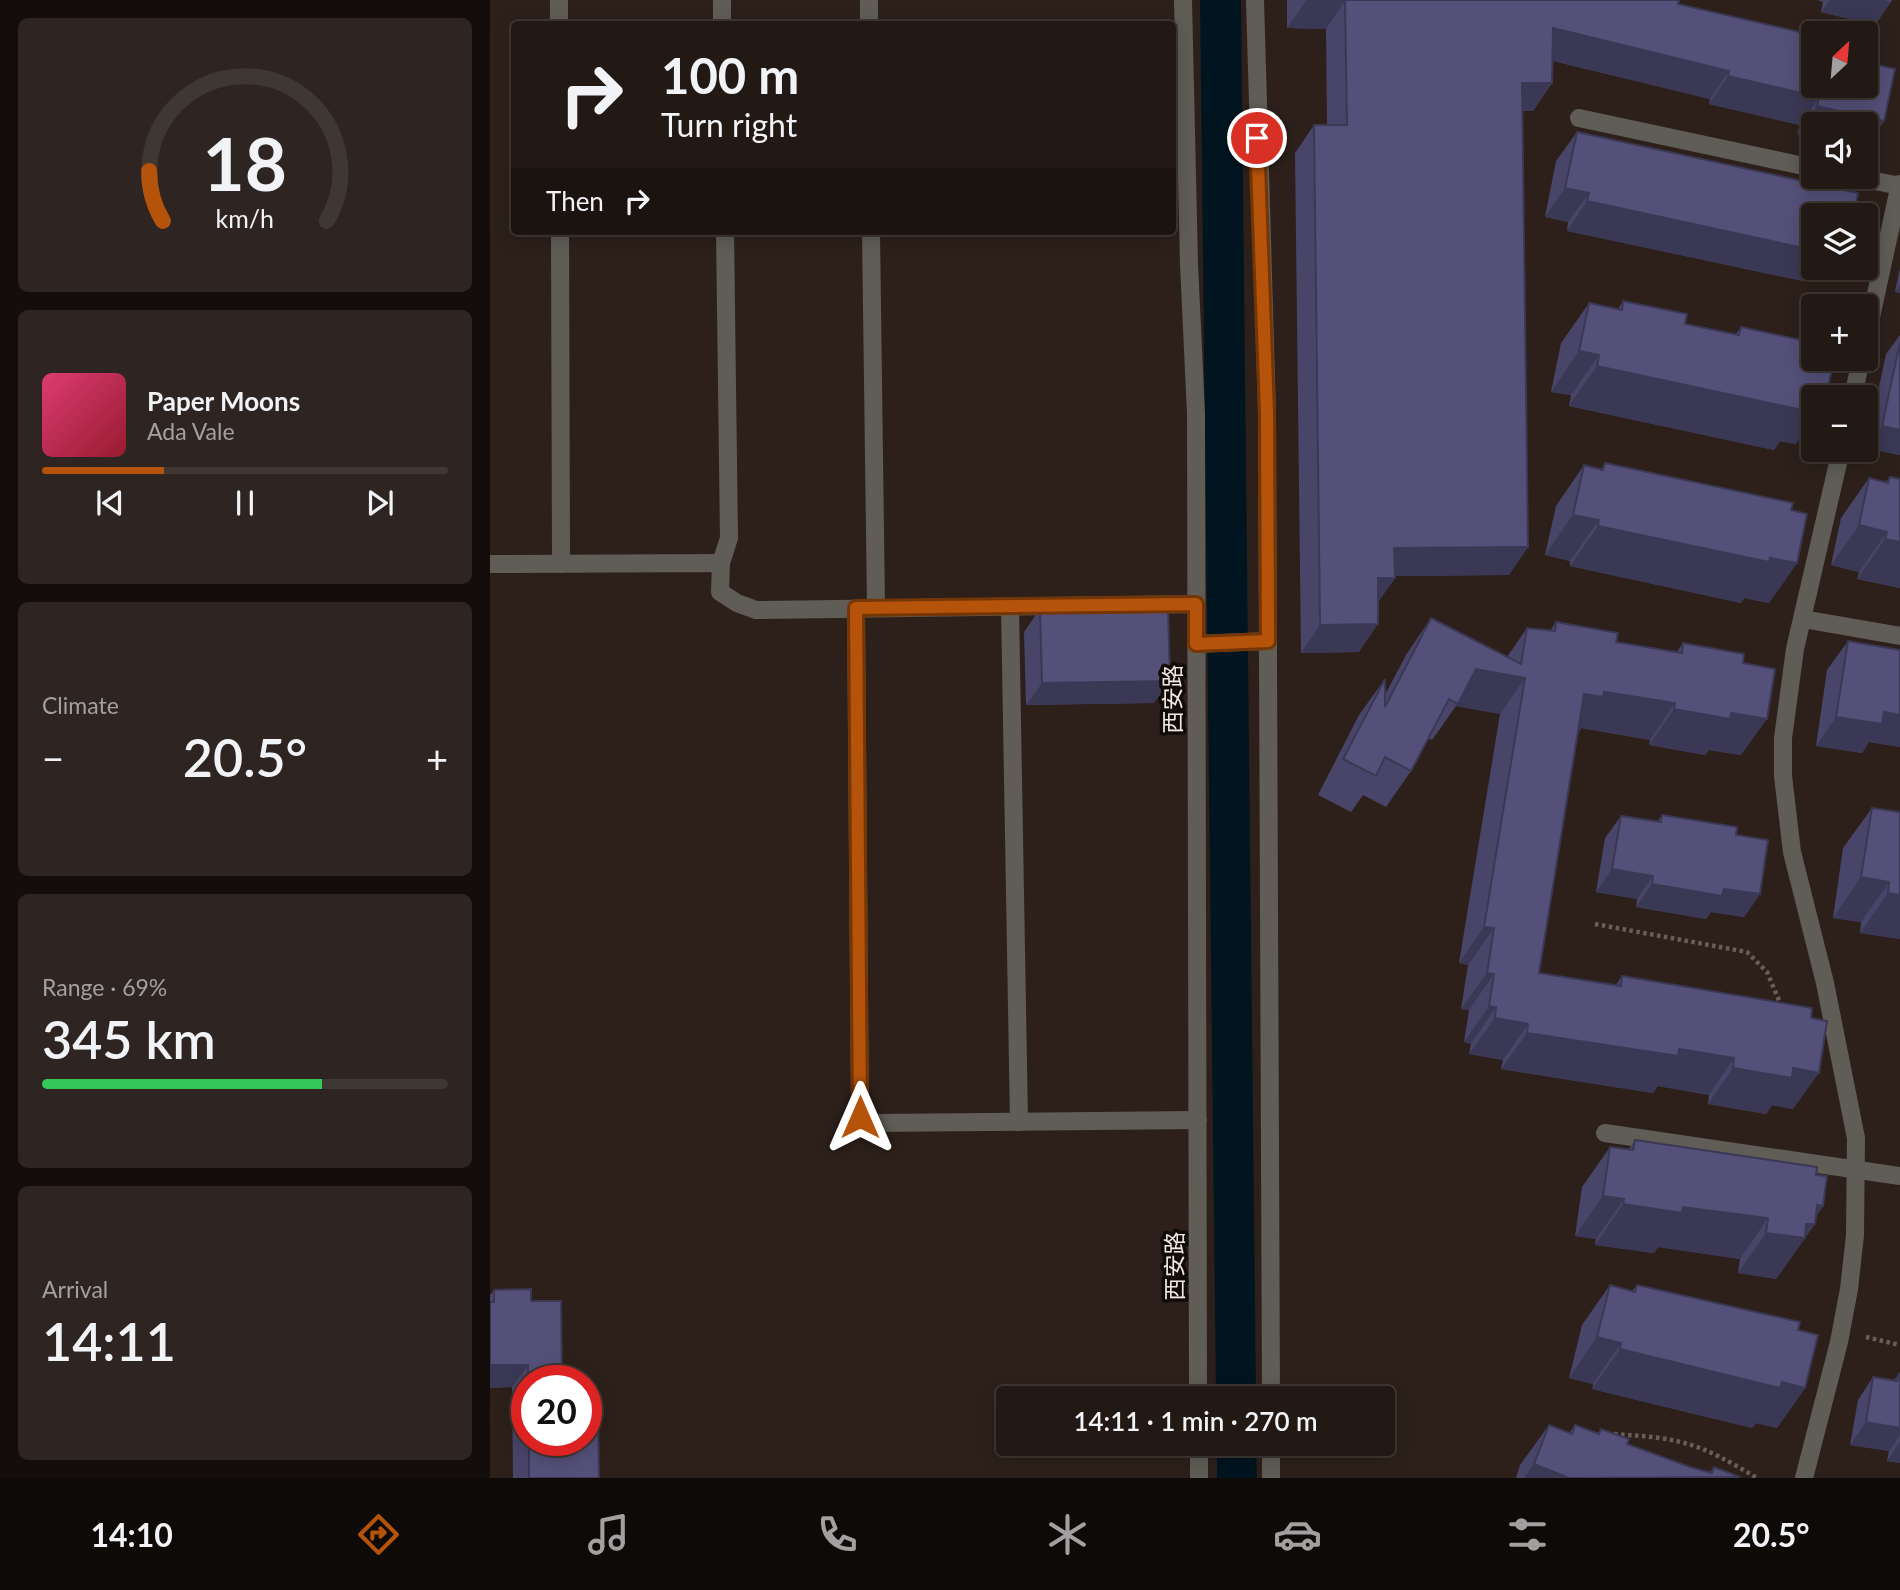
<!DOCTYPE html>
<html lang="en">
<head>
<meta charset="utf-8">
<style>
	:root { --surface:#221814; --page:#2e2522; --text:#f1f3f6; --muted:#a2a0a0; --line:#3f3734; --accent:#b45309 }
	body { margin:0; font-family:Lato,"Noto Sans SC",sans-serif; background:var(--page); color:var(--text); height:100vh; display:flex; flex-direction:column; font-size:26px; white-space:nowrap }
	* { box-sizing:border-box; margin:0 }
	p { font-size:23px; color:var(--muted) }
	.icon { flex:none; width:38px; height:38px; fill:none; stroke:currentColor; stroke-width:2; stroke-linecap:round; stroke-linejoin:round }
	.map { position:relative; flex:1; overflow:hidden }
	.side { display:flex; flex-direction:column; gap:18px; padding:18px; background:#130d0b; width:490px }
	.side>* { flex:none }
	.hud { position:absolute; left:21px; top:21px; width:665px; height:214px; border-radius:7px; box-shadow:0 4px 18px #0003,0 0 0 2px var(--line); background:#221814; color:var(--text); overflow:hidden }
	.needle { width:46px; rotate:26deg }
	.tools { position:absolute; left:1311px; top:21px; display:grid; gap:14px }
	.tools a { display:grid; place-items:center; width:77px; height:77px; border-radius:7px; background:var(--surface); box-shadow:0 4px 18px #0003,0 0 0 2px var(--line); font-size:35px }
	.speed { position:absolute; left:21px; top:1365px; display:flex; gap:14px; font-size:35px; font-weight:700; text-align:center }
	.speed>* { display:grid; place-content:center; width:91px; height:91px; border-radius:50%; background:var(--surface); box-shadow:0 4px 18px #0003,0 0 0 2px var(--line); line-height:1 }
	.speed .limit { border:10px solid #d22; background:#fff; color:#111 }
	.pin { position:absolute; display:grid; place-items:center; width:60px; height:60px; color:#fff; margin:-30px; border:4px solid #fff; border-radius:50%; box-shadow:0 2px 7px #0007 }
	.me { position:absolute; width:77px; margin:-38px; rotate:0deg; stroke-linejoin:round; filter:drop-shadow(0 0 5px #0008) }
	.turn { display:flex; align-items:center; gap:24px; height:147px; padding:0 35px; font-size:32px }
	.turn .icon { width:91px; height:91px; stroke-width:2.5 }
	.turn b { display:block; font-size:49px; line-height:60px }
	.then { display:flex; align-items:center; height:66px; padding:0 35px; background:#0003; gap:14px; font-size:26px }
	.big { font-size:52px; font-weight:600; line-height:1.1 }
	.side .tile { flex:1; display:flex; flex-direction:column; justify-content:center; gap:10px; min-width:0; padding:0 24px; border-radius:10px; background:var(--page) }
	.side .dial { align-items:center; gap:0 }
	.dial svg { height:182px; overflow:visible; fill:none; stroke:var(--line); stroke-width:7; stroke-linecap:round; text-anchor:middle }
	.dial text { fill:var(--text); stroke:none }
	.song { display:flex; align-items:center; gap:21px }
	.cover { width:84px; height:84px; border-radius:10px; background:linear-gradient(135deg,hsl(340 70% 55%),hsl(350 70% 35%)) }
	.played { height:7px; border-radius:4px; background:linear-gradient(90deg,var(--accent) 30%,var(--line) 30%) }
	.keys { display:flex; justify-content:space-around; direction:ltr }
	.heat { display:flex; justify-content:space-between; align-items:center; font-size:38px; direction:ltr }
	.charge { height:10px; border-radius:5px; background:linear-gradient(90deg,#34c759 69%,var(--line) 0) }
	.trip { position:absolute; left:506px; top:1386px; width:399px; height:70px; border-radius:7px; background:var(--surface); box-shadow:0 4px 18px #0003,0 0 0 2px var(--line); font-weight:600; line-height:70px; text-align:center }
	.dock { display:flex; height:112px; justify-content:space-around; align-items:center; background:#0e0a08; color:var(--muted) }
	.dock .icon { width:49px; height:49px }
	.dock .on { color:var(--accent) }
	.dock b { font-size:32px; color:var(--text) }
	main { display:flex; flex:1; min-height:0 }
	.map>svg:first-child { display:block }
</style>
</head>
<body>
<main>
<section class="side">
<div class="tile dial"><svg viewBox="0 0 100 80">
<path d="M14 69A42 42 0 1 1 86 69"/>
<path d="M14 69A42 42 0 0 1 8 47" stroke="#b45309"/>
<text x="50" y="56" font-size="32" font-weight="700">18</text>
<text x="50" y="72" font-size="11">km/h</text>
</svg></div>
<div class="tile">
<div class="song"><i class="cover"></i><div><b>Paper Moons</b><p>Ada Vale</p></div></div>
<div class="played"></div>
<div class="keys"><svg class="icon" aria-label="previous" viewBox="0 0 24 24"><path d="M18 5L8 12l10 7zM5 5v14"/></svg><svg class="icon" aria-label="pause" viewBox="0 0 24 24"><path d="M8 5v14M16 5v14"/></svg><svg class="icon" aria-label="next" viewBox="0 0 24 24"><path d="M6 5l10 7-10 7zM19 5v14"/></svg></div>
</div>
<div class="tile"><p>Climate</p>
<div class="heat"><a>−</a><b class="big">20.5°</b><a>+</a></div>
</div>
<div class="tile"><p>Range · 69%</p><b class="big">345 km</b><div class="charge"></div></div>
<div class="tile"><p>Arrival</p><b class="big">14:11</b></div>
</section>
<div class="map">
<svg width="1410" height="1478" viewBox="0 0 1410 1478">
	<rect width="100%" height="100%" fill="#2d201a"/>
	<!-- water -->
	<g fill="#001520">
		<path d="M710,0H751L766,1398H726Z"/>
		<path d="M727,1444H766L767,1478H727Z"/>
	</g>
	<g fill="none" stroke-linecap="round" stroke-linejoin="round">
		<!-- path -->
		<g stroke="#6a5e59" stroke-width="4.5" stroke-dasharray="3.5 3.5" stroke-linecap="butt">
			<path d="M1105,924L1257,952L1277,972L1291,1005"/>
			<path d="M1376,1337L1410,1345"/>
			<path d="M1124,1434C1192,1438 1209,1443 1267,1478"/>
		</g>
		<!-- minor -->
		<g stroke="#5f5d56" stroke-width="18">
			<path d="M69,0V24"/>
			<path d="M232,0V24"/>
			<path d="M379,0V24"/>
			<path d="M693,0L699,264L706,414L708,1398"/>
			<path d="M765,0L777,413L781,1398"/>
			<path d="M1089,118L1323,168"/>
			<path d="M1365,177L1410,186"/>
			<path d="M70,231L71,564"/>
			<path d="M381,231L386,608"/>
			<path d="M1376,340L1410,184"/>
			<path d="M1363,397L1371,359"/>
			<path d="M231,563L239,538L235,231"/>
			<path d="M0,564L231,563L230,592L247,603L266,610L706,604"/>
			<path d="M520,606L529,1122"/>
			<path d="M366,609L370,1117L383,1123L708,1120"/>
			<path d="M1313,619L1410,636"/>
			<path d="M706,644L778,641"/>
			<path d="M1115,1133L1410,1176"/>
			<path d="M709,1444V1478"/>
			<path d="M781,1444V1478"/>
			<path d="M1314,1478L1349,1342L1359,1289L1365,1235L1366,1138L1335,983L1302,852L1293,776V738L1305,649L1351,450"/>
		</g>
	</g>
	<!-- wall -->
	<g fill="#484568">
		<path d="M797,0H1189L1188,4L1312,40L1394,121L1376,147V124H1323V137L1307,134L1310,125L1219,104L1220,99L1063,61L1062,83L1043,111H1033L1019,575L905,576V578L888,602L869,652L811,653L805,153L824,125H837L836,29L797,28Z"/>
		<path d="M1327,0H1402L1385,25L1331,12L1333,2Z"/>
		<path d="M1087,132L1336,278L1318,274L1313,281L1077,231L1078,222L1055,217L1066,161Z"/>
		<path d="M1410,268V293L1405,292Z"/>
		<path d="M1133,301L1195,324L1246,334L1251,327L1315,349L1306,444L1290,441L1284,450L1079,406L1081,395L1061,392L1071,343L1099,303L1128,309Z"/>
		<path d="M1410,335V455L1376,448L1396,354Z"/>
		<path d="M1115,463L1301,510L1307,563L1279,603L1254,598L1251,603L1080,566V561L1055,555L1066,506L1094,465L1111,469Z"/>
		<path d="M1400,477L1410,479V588L1367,579L1369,572L1341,565L1351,518L1379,478L1396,482Z"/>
		<path d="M550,609L664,703L536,705L534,632Z"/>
		<path d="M941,618L1017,657L1037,628L1060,631L1066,622L1126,642L1187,652L1193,643L1253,663L1251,755L1219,750L1215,755L1159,745L1160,740L1091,728L1088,733L1049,973L1125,986L1132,976L1322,1008L1303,1109L1282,1105L1276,1114L1218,1104L1219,1095L1168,1086L1163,1093L1011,1069L1013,1060L979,1054L981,1044L974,1042L979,1010L971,1009L978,965L969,963L1010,714L966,706L942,740L938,738L921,771L896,807L873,795L861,812L828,795L869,715L895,679V695L916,655Z"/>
		<path d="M1358,641L1410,650V747L1379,742L1372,753L1326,746L1337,670Z"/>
		<path d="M1382,808L1410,812V939L1370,933L1371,922L1343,918L1353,848Z"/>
		<path d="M1172,815L1246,835L1270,894L1254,917L1221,912L1216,919L1146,907L1147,899L1106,892L1115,838L1131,816L1168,821Z"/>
		<path d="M1145,1140L1326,1175L1333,1206L1326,1217L1325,1224L1286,1279L1248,1273L1250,1259L1168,1247L1164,1253L1105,1245L1106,1239L1085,1236L1092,1187L1120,1147L1139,1149Z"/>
		<path d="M1120,1285L1142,1291L1147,1285L1308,1330L1315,1388L1287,1428L1266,1423L1262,1428L1102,1389L1103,1384L1079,1378L1092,1325Z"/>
		<path d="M4,1290L41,1301L72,1381H37V1440H96L102,1414L109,1478H23L22,1387L0,1388V1295Z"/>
		<path d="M1409,1374H1410V1463L1397,1461L1399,1451L1360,1445L1368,1400L1383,1377L1404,1380Z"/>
		<path d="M1059,1425L1079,1433L1085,1425L1108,1433L1111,1429L1137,1444L1200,1467L1220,1472L1224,1467L1250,1478H1026L1030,1465Z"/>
	</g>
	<!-- shaded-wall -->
	<g fill="#3b3855">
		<path d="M1340,0H1392L1401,2L1385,25L1331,12Z"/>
		<path d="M816,1H855L836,29L797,28Z"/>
		<path d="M1063,28L1239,71L1220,99L1043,56Z"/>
		<path d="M1238,76L1329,97L1310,125L1219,104Z"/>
		<path d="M1032,83H1062L1043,111H1013Z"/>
		<path d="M1327,106L1394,121L1376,147V124H1323V137L1307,134Z"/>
		<path d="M1075,188L1099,193L1078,222L1055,217Z"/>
		<path d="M1097,201L1323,250V268H1343L1336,278L1318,274L1313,281L1077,231Z"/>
		<path d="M1410,285V293L1405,292Z"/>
		<path d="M1089,351L1109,355L1081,395L1061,392Z"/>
		<path d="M1107,366L1323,402V420L1306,444L1290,441L1284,450L1079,406Z"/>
		<path d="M1392,426L1410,430V455L1376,448Z"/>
		<path d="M1083,515L1109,520L1080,561L1055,555Z"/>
		<path d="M1369,525L1397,532L1369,572L1341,565Z"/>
		<path d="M1108,526L1280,558L1307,563L1279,603L1254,598L1251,603L1080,566Z"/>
		<path d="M1395,539L1410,542V588L1367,579Z"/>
		<path d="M1038,547L1019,575L885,576L904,548Z"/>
		<path d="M888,578H905L885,606Z"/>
		<path d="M888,624L869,652L811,653L830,625Z"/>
		<path d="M986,669L1035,678L1010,714L966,706Z"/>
		<path d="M680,681L664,703L536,705L552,683Z"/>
		<path d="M1114,692L1185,703L1160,740L1091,728L1088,734L1094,694Z"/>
		<path d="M1184,709L1241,713L1277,719L1251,755L1219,750L1215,755L1159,745Z"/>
		<path d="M1394,712L1410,715V747L1379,742L1372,753L1326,746L1346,717Z"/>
		<path d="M1122,869L1163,876L1147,899L1106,892Z"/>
		<path d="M1371,877L1399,882L1371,922L1343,918Z"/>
		<path d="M1162,884L1234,889L1270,894L1254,917L1221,912L1216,919L1146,907Z"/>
		<path d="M1398,893L1410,895V939L1370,933Z"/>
		<path d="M994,927L1004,928L978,965L969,963Z"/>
		<path d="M997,973L1004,974L979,1010L971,1009Z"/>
		<path d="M999,1006L1006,1007L981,1044L974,1042Z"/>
		<path d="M1005,1018L1038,1024L1013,1060L979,1054Z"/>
		<path d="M1037,1033L1189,1049L1244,1058L1219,1095L1168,1086L1163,1093L1011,1069Z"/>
		<path d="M1243,1068H1303L1329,1073L1303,1109L1282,1105L1276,1114L1218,1104Z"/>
		<path d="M1113,1196L1134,1199L1106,1239L1085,1236Z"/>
		<path d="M1133,1204L1193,1207L1278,1218L1250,1259L1168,1247L1164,1253L1105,1245Z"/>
		<path d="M1327,1205L1333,1206L1321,1224H1325L1286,1279L1248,1273L1276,1233Z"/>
		<path d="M1107,1337L1131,1343L1103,1384L1079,1378Z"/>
		<path d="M1130,1349L1292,1382L1315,1388L1287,1428L1266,1423L1262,1428L1102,1389Z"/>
		<path d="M0,1365H38L22,1387L0,1388Z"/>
		<path d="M1376,1422L1410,1428V1435L1399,1451L1360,1445Z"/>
		<path d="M1410,1442V1463L1397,1461Z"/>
		<path d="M1044,1464L1079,1478H1034Z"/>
	</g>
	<!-- building -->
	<g fill="#545079" stroke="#3b3855" stroke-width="2">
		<path d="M816,0H1189L1188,4L1314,33L1312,40L1323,42V86H1376V62L1405,69L1394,121L1327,106L1329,97L1238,76L1239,71L1063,28L1062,83H1032L1038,547L904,548L905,578H888V624L830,625L824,125H857L855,1Z"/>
		<path d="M1087,132L1368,193L1364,215H1323V250L1097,201L1099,193L1075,188Z"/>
		<path d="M1133,301L1197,314L1195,324L1249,335L1251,327L1316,341L1315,349L1323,351V359H1344L1336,397H1323V402L1315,400L1312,410L1107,366L1109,355L1089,351L1099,303L1132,310Z"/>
		<path d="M1410,342V430L1392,426Z"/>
		<path d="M1115,463L1303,503L1301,510L1317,514L1307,563L1280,558L1279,562L1108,526L1109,520L1083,515L1094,465L1113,470Z"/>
		<path d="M1400,477L1410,479V542L1395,539L1397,532L1369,525L1379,478L1398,483Z"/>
		<path d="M678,607L680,681L552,683L550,609Z"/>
		<path d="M941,618L1031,664L1037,628L1065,631L1066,622L1128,633L1126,642L1192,653L1193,643L1254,654L1253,663L1285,669L1277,719L1241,713L1240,719L1184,709L1185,703L1114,692L1113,697L1094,694L1049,973L1131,986L1132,976L1322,1008L1321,1018L1337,1021L1329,1073L1303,1068L1302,1078L1243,1068L1244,1058L1189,1049L1188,1056L1037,1033L1038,1024L1005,1018L1006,1007L999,1006L1004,974L997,973L1004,928L994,927L1035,678L986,669L968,704L959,699L921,771L895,757L886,776L853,759L895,679V707Z"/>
		<path d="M1358,641L1410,650V715L1394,712L1392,724L1346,717Z"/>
		<path d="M1382,808L1410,812V895L1398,893L1399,882L1371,877Z"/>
		<path d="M1172,815L1247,827L1246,835L1278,840L1270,894L1234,889L1232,896L1162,884L1163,876L1122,869L1131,816L1171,822Z"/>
		<path d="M1145,1140L1327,1167L1326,1175L1337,1176L1333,1206L1327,1205L1325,1224H1316L1315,1238L1276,1233L1278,1218L1193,1207L1192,1213L1133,1204L1134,1199L1113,1196L1120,1147L1143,1150Z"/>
		<path d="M1120,1285L1145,1292L1147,1285L1310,1322L1308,1330L1328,1335L1315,1388L1292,1382L1290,1388L1130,1349L1131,1343L1107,1337Z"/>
		<path d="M41,1289V1301H71L72,1381H38V1365H0V1302H4V1290Z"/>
		<path d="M1409,1374H1410V1428L1376,1422L1383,1377L1407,1381Z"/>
		<path d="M96,1397H102V1414H108L109,1478H39V1440H96Z"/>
		<path d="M1059,1425L1082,1434L1085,1425L1109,1434L1111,1429L1139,1439L1137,1444L1200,1467L1222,1473L1224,1467L1250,1477L1079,1478L1044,1464Z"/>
	</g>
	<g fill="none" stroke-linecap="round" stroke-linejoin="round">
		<!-- route casing -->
		<g stroke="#753606" stroke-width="18">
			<path id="route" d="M370,1117L366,608L706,604V644L778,641L777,413L767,138"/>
		</g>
		<!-- route -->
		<use href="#route" stroke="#b45309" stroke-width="12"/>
	</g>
	<g text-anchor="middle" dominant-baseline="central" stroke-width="7" stroke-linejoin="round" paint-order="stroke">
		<!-- street labels -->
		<g font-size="23" fill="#f1e7e3" stroke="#110b08">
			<text transform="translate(682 699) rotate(-90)">西安路</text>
			<text transform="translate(684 1266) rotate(-90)">西安路</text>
		</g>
	</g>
</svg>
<div class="tools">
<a><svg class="needle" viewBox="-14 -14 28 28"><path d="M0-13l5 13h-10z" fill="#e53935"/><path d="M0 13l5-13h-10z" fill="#a2a0a0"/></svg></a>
<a><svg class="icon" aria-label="sound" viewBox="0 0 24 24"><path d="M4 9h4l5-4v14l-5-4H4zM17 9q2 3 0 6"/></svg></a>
<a><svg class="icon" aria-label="layers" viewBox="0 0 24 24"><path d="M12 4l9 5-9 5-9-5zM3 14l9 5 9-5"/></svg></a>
<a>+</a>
<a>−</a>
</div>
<div class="speed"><div class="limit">20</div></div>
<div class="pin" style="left:767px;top:138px;background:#d93025"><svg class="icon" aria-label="arrive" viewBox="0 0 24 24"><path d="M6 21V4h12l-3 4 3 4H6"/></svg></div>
<svg class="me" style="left:370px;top:1117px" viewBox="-20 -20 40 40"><path d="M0-17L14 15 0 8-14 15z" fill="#b45309" stroke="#fff" stroke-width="4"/></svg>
<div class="trip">14:11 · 1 min · 270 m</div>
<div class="hud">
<div class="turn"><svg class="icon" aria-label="right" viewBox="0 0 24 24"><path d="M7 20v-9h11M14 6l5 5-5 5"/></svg><div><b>100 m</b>Turn right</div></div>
<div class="then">Then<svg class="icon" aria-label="right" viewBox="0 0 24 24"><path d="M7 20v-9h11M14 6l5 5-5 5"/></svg></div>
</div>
</div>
</main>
<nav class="dock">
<b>14:10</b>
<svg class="icon on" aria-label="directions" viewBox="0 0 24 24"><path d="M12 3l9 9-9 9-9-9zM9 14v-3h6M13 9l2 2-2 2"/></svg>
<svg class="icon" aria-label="music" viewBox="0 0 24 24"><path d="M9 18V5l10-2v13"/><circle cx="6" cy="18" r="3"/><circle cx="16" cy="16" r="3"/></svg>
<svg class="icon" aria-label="phone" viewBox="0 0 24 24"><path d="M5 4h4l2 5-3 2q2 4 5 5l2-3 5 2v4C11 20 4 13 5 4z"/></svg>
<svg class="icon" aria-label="climate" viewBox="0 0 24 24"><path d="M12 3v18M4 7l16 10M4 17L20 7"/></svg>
<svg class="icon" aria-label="car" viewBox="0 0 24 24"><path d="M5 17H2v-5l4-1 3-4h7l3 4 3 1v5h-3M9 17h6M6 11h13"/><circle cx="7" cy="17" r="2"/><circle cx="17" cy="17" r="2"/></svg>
<svg class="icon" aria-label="filters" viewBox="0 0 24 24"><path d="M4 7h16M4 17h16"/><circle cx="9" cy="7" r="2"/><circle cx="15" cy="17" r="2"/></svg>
<b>20.5°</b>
</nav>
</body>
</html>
